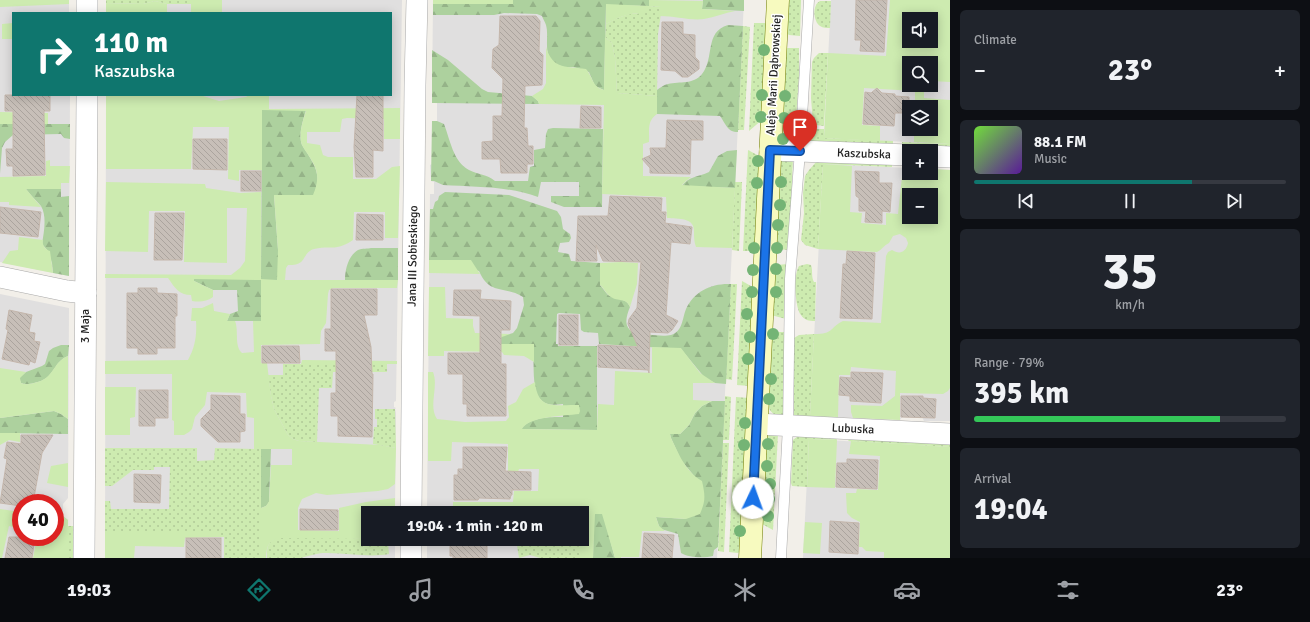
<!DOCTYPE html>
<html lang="en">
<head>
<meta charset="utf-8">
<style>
	:root { --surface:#171b24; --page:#20242c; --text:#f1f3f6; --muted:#9ea1a6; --line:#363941; --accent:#0f766e }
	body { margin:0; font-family:Signika,sans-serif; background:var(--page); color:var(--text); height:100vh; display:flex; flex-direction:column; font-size:15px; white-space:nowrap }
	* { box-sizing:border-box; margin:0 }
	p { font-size:13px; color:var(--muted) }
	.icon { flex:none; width:22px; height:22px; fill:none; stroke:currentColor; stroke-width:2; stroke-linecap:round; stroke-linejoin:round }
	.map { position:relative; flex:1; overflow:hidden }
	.drawer { display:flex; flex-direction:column; gap:10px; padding:10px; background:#0d0f14; width:360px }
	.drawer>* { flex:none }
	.banner { position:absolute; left:12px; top:12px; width:380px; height:84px; border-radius:0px; box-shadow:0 2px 10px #0003; background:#0f766e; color:#fff; overflow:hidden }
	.tools { position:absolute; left:902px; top:12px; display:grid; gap:8px }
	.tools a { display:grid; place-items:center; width:36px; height:36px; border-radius:0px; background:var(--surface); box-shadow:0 2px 10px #0003; font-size:20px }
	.speed { position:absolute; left:12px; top:494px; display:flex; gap:8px; font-size:20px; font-weight:700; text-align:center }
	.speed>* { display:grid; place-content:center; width:52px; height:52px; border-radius:50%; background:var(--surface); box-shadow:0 2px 10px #0003; line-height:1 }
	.speed .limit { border:6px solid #d22; background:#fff; color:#111 }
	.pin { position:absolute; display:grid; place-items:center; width:34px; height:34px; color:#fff; margin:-41px -17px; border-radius:50% 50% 50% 0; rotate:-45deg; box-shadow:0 0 4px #0007 }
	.pin .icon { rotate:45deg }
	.me { position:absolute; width:44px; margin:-22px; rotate:3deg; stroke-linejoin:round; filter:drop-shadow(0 0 3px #0008) }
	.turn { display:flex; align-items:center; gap:14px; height:84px; padding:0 16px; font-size:18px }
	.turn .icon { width:52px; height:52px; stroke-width:2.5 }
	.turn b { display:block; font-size:28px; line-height:34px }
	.big { font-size:30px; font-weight:700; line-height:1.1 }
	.drawer .tile { flex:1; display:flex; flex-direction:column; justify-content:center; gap:6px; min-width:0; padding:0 14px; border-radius:6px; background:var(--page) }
	.drawer .dial { align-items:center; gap:0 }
	.dial b { font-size:52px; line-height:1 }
	.song { display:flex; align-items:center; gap:12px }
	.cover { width:48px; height:48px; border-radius:6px; background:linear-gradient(135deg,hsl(100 70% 55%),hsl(270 70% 35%)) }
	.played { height:4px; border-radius:2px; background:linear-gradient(90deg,var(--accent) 70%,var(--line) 70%) }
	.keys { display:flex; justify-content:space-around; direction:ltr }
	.heat { display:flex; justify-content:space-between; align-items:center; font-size:22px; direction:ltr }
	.charge { height:6px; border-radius:3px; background:linear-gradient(90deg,#34c759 79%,var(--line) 0) }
	.trip { position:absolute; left:361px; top:506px; width:228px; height:40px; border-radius:0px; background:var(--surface); box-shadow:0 2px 10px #0003; font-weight:700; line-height:40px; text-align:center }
	.tabs { display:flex; height:64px; justify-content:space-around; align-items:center; background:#090b0e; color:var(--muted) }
	.tabs .icon { width:28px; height:28px }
	.tabs .on { color:var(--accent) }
	.tabs b { font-size:18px; color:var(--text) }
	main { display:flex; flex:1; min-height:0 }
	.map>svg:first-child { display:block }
</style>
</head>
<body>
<main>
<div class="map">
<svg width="950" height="558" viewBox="0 0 950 558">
	<defs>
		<pattern id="grass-dots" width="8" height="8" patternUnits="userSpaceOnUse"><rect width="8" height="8" fill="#cdebb0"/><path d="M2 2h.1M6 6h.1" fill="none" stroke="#b0c997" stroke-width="1.8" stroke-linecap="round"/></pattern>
		<pattern id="forest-firs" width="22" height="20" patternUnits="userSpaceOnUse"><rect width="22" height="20" fill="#add19e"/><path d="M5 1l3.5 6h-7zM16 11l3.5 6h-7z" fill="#95b388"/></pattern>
		<pattern id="building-back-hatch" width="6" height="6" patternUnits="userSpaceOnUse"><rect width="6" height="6" fill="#c7bfb8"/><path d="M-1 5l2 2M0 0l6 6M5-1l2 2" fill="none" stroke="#aba49e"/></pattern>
	</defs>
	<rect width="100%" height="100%" fill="#f2efe9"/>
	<!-- residential -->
	<g fill="#e0dfdf" fill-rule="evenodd">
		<path d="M0,0H69V13H13V95H70L69,276L0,262Z"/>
		<path d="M106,0H402L396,401L394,402V407L396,408L395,409L396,413L395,513H368V539H395V558H105L106,95H391V13H106Z"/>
		<path d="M433,0H744L717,558H427V539H582V513H427L430,194H434V182L431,181L430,165L432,164V121H437V103H432Z"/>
		<path d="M831,0H950V144L824,138ZM909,19H931V41H909ZM909,63H931V85H909ZM909,107H931V129H909Z"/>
		<path d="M823,164L909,168V173H931V169L950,170V421H924L922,417H902L900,420L810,416ZM909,195H931V217H909Z"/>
		<path d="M0,294L69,308L68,498L63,504V516L68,520V558H0ZM21,503H55V537H21Z"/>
		<path d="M809,439L950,447V558H803Z"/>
	</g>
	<!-- grass -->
	<g fill="url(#grass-dots)">
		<path d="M106,0H191V4H167L155,1L143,4L106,3Z"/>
		<path d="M787,0H801L800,36L789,35L785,32Z"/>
		<path d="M820,1H831L830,28C827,28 823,28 820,26C813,21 812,5 820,1Z"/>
		<path d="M649,6L662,7L658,34L657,96L617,93L615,58L612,43L605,37L606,24L615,19L629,14H637Z"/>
		<path d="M754,23H765L768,27L763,119L749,131Z"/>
		<path d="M743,26L750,27L744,130H738Z"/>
		<path d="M788,48H799V77L794,144L781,141L784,50Z"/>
		<path d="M819,53H828L824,126L816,125L813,123L811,98L812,62L814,58Z"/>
		<path d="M814,129H824V138L893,141V144L810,142Z"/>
		<path d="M902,142L950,144V150L905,148L902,145Z"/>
		<path d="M748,150L761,157L757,251H743Z"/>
		<path d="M793,158L789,250L775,249L779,160Z"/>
		<path d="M817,161L892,165V167L823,164L818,249L805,245L801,240L804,213L803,193L805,176L809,170Z"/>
		<path d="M735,182H742L739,251L732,250Z"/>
		<path d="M787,264L786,319L771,315L773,268L778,265Z"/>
		<path d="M807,264L811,265C813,270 811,277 814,282H816L815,321C809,321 804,320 801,315C795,308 793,275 799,266Z"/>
		<path d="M742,281L751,286L755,290L750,386L737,385Z"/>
		<path d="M731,284H737L732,380L726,379Z"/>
		<path d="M774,332H784L785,389L783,419C775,415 770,413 767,404L770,333Z"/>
		<path d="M814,334L810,416L838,417V421L794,417V338L799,335Z"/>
		<path d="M283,364H387V372H333L332,388H319L317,442L299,441L293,439L288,435L274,409L271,396L268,375H283Z"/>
		<path d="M725,396L731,397L729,440H723Z"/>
		<path d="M736,397L749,398L742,549L738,553L729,552Z"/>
		<path d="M375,409H395L396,448L373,444L374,427H377V419H375Z"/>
		<path d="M778,433L773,530L760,523L764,442L768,435Z"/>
		<path d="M834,435L837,440L809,439L807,487L792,486L791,483L793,440L798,436Z"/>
		<path d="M852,436L950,441V447L848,441Z"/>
		<path d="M723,443H729L724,552L718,551Z"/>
		<path d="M105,448H197V461L214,460L215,448L261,449V558H224V537H221V533H105V501H110L111,509H169L170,467H154V470H133L112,486H105Z"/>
		<path d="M68,526H76L75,558H68Z"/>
		<path d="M277,537C294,538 378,536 388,543L389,554C367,558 345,552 322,553C314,554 308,556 301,558C290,558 277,558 267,558C267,547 267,543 277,537Z"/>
		<path d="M516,539H579V558H540L530,555L519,558Z"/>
	</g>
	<!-- forest -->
	<g fill="url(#forest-firs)">
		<path d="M513,0H649V6L606,5L604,90L595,86L589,72C584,70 578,68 573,67C569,67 565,68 561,66C540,59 550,39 546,25C545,22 543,19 542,16L537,14L504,13L494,15H433V4H513Z"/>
		<path d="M703,0H744V11L702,9Z"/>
		<path d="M728,25L743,26L738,132C727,132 726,124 720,116L657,114V90C660,88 663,85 668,84C680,81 693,85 702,74C715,58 704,32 728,25Z"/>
		<path d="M432,50L448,60L482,89L488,92L532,96L538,101L539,104L432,103Z"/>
		<path d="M262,110H306C303,121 298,134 302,145C304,149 307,152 309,156C318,171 320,178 314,195H274L278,250V280H261V321H227L230,314L238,311L237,290H213L194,281L193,279H261Z"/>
		<path d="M432,121H437L444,124C450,139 453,162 469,170C478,175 487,174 495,181H528L530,167L534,166V150L545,148L546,134L548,129L553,128L603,129L602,207H564L551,202V196H579V182H541L538,197C508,186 475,187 443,185L434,181H431Z"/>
		<path d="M0,124H70V139L64,138L61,134L13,135L5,142L2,148L0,174Z"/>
		<path d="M737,150L735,188L682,186C689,176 698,177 709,172L718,156L727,151Z"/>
		<path d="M26,189H61V197L69,196V276L53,273L52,263L48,251L42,244C44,232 47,216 41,206C36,200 30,195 26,189Z"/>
		<path d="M445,192L509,195L557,211L561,217L563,229L570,234L571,238L569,242L560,243L558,252L569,254L571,261L600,263V285C603,288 605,292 608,295C616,300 626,297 630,307C626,317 623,327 634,333C645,334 662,337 671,335C683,331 682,319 686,309C694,291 712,283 731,284L726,384L715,383L705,378L681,349L599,344L598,333L584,332L581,330L580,314L559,313L557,314L556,344H558V346H597V430L521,429C530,417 549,417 563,417V404C555,405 547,406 541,400C531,392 534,357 534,344H484L499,337L513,333L517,328L524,305L523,297C504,285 490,296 479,271L429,260L430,209H433L435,202L438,200L439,196Z"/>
		<path d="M371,248H398V280H345C345,270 348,256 358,250C362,248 368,249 371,248Z"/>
		<path d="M61,345H69L68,356C52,362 56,379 34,383C30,384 26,385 21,383L19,378L26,372L42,366L45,364L49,351L53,348Z"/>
		<path d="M712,401H725L718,547L714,550L713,556C705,558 689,558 681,553L678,534L661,529L659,526L656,517L686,519L695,477L681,460L671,438L670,434H680L689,425L695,413L702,406Z"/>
		<path d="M54,411L61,414L68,419V434L0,433V418Z"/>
		<path d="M261,449H271L269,502L266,506L261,508Z"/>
		<path d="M594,514H603L615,558H593Z"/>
	</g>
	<!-- garden -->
	<g fill="#cdebb0" fill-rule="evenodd">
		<path d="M0,0H69V4L0,7Z"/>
		<rect x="191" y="0" width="31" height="13"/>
		<rect x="433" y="0" width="80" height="4"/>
		<path d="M649,0L703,1L702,9L735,11C725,13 715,17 704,19C692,21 674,16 660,16L661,7L649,6V10C640,16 636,12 627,15C619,17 613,20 606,24V4L649,6Z"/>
		<path d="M890,0H950V82L931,81V63H909V85H924V98L950,100V144L914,142V129H931V107H915V91L864,88L862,125L880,126V141L824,138L828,53L886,56ZM909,19H931V41H909Z"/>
		<path d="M155,1L167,4V13H106V3L143,4Z"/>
		<path d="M13,23V39H2V24Z"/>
		<path d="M605,37L612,43L615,58L617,93L657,96V114C646,122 650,131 649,142L643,144V176L691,177L686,181L682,185L735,188L732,248L696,247C694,242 694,237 694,232C695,217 678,219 667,218L666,197L602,194L604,105L539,104L538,101L532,96L543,89L546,83V47C553,70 566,66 586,69C593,77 592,87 604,90Z"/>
		<path d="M106,95H200L219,101L246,97L249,95H269V109L400,108V139H384V119L347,118L342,119L340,132H307V143L320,145L323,155L328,157H353V179H376L392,167L400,166L398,238H385V212H354L353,240C335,252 331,245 314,249C301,253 308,266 288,265L286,268L285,280H398L397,288H333L329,290L328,294L326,323L321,331L320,344L261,345V363H267L271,396L274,409L288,435L293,439L299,441L380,445L396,448L395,484L388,489L378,491L327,495L316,493L302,499L298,508V530L339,531V508L366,502L395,498V513H368V539L277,538C267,543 267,547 266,558H261V508L266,506L269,501L271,465H292V449H254V418L247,417L246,393L207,392L205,405L195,417L192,429L189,432L184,435H174V421L172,420V374H105V361L188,360C195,348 197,335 196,321H191L192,308H202L213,303L214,311L230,314L227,321H235C239,330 234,346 242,353L254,352L253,321H261V280L194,279V281L213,290V297C206,302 200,302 192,301L191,295C179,295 175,288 168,278H105V274L231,275L240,268L245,261L247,208H227V263L184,262L185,211H149L148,252L105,251L106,182L205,184L206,188L240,193L261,192V279L277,280L278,250L274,195H313C320,178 318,170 309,156C307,153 304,149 302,145C298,134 303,121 306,111L262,110V170H239V181L228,179L229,127H193L191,169H106Z"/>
		<path d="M0,112L48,113V124H0Z"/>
		<path d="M50,160V166H70L69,183H61V189H26L41,207L9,205V202H0V177L46,176V161Z"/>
		<path d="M823,164L852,166L850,212L862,213L861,223L886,225V213L898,214L902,177L906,168H909V173H931V169L950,170V388L948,391L943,394L900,393V420L853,418L851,412V405L882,406L895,396L896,371L851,367L850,375H839L838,417L810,416L814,334C834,334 829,328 843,321L881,323L886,256L888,252L892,250C900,255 906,252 908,243L906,238L900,234L893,236L889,243C884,245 882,250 877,252L818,249ZM909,195H931V217H909Z"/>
		<path d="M19,237L43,240C42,245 45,249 50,251L53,273L2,263L10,251L18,250Z"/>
		<path d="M429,260H471L480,274L429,273Z"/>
		<path d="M621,262L638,263L637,284L630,307C626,297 618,302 611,297C606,294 604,288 600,285V263Z"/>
		<path d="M429,287H445L446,318L473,319V326L475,333L510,334L484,344H534V362L524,356L504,355L502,352L444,351V356H428Z"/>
		<path d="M652,347L681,348L700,373L715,383H693V400L712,401L702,406L695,413L689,425L680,434H670L671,438C679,454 685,471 702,481C705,495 706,500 700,514L686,519L656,517L659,526L665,531H642L639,557H621V558H615L602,514H595L593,558H579V539H582V513H453V502H513L514,491H538L539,469H519L518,472L508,471V444L452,442L451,461H428V372H433C439,387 428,406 437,419L465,422L506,421L509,417L508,406L516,402L523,389L535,382C538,412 556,404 579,405L580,411L579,414C564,416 529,416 522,429L597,430L598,404L614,405L615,371L652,373Z"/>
		<path d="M68,356V419L61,414L54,411L0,418V368L26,372L20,378L21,383C26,385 30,384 34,383C55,379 52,362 68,356Z"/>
		<path d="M302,360L397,361V364H301Z"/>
		<path d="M105,387H136L135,417L130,418V435H105Z"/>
		<path d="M0,433H20V442L9,440L0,445Z"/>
		<path d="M809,439L837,440L835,488L807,487Z"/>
		<path d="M851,441L950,447V558H884V552L866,551L862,547H859L860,522L852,518L847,513L846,493H856L857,489L878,490L880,456L849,454Z"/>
		<path d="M68,463V487L47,483L51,466Z"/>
		<path d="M0,509L21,512V529L9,526L2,558H0Z"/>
		<path d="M55,516H63L68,520V558H33L37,537H55Z"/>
		<path d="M805,522L822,523L820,554L803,553Z"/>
		<path d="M105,533H221V537L185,538L184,547L135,546L134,558H105Z"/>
	</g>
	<!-- building -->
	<g fill="url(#building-back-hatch)" stroke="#c4b6ab">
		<path d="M856,0H887L884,52L860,51L861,40H855Z"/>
		<path d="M500,16H536L540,21L539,51L543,55L542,85L525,86L524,128H527L528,146H533V164H527V173H501L500,159H482V142L493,141V116H502L503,79L492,68L493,49L499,45Z"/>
		<path d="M662,22H683V34L695,35V57L699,61V69L688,77H682L675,71L661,70Z"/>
		<path d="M877,88L882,93L895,94V96L909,97V113H895L894,126L863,124L865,92L871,93Z"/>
		<path d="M5,95H50V111H44L45,175L13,176V166H7L6,149H13V111H5Z"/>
		<path d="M357,95H383V151L373,150V177H356L354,147Z"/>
		<path d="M581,106L601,107V128H580Z"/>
		<path d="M667,120L703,121V140H691L690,174L650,173V168L642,159L651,155L650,148H666Z"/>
		<path d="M193,139H227V170L193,169Z"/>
		<rect x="241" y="171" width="20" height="20"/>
		<path d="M855,171L879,172V183H892L890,212L882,211V223L865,222L866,211H859V198L856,196Z"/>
		<path d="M610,196L662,198L661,212H666L665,223L692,227L690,244L671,242L666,315L678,321L672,330L668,333L650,332L649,373L648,370L598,367V345L638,347L628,324L629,319L637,308L641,262L603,261L596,245L597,261H576L578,216H608Z"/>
		<path d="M0,207L41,212L38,237L0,233Z"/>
		<path d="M155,213H184L182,260H154Z"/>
		<path d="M357,214L383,215V240H356Z"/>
		<path d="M847,251L875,253L872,319L840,318L843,264H846Z"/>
		<path d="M138,288H157V293L177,294V316H175V348H157V354H138V348H127V293H138Z"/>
		<path d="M331,289H377V315H364L371,347L372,374H373L372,437L338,436V416H331V393H336V351H325V329H331Z"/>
		<path d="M454,290H481L480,299L511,301L510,330H501V364H506V416H467V404H463V374H448V353H480V316L453,315Z"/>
		<path d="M9,310L32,315L29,332L35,333L34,341L40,342L35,363L30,361L29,365L2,359L8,330L6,329Z"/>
		<rect x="559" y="315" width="19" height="30"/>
		<path d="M262,346H299L300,363H262Z"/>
		<path d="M851,372L883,373L881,403L850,401V396L839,395L840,377L851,378Z"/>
		<path d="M139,390H168V418H155V426H139Z"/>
		<path d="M211,395L240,396V414H245V431L240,432V442H218L201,426V419L211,409Z"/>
		<path d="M901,396H923V398L936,399L935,418L901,417Z"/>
		<path d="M21,435H53L42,453L33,503H21V506L0,503L7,459L4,458L7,442L21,444Z"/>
		<path d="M463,447H507L505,471L531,472V490H512V495H511L510,499L479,498L478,500H454V475H458V469H463Z"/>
		<path d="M847,459L878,460L877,489L836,487L837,463H847Z"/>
		<path d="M134,474L161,475L160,503L134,502Z"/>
		<path d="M300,509L338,510V530H300Z"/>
		<path d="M830,521L859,523L858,554L829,552Z"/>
		<path d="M644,533L674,535L672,558H642Z"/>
		<path d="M9,537H35L32,558H5Z"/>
		<rect x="186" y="538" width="35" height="20"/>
		<path d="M450,539H487V558H453V556H450Z"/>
	</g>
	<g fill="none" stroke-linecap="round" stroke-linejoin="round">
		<!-- lane casing -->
		<g stroke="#a9a9a9" stroke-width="11">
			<path id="lane" d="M781,558L788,426L790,279L800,151L809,0"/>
		</g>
		<!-- street casing -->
		<g stroke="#a9a9a9" stroke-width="22">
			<g id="street">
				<path d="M87,13V0"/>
				<path d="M770,150L909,155"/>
				<path d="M931,156L950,157"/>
				<path d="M0,277L67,291L86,293"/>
				<path d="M756,424L950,434"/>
				<path d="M411,513L415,85L417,0"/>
				<path d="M84,558L87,95"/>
				<path d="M411,558V539"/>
			</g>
		</g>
		<!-- secondary casing -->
		<g stroke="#707d05" stroke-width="23">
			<path id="secondary" d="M750,558L778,0"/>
		</g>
		<!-- lane -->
		<use href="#lane" stroke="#fff" stroke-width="10"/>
		<!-- street -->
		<use href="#street" stroke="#fff" stroke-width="21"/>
		<!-- secondary -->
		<use href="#secondary" stroke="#f7fabf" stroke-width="22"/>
	</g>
	<!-- trees -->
	<g fill="#74b475">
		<circle cx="764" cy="50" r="6"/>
		<circle cx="762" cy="95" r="6"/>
		<circle cx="785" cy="96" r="6"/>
		<circle cx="761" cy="117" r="6"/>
		<circle cx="784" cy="118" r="6"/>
		<circle cx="783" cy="139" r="6"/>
		<circle cx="758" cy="161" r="6"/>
		<circle cx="781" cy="182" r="6"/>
		<circle cx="757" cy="183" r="6"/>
		<circle cx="780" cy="205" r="6"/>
		<circle cx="778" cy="225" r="6"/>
		<circle cx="754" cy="248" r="6"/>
		<circle cx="777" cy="248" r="6"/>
		<circle cx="776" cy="269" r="6"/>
		<circle cx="753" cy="270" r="6"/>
		<circle cx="752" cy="292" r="6"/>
		<circle cx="776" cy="292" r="6"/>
		<circle cx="747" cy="314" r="6"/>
		<circle cx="773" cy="334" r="6"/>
		<circle cx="750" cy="337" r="6"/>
		<circle cx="748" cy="359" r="6"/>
		<circle cx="771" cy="379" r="6"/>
		<circle cx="769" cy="399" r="6"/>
		<circle cx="745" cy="423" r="6"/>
		<circle cx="768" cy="444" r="6"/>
		<circle cx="744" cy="445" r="6"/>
		<circle cx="767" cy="466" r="6"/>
		<circle cx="770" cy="484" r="6"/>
		<circle cx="769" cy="499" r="6"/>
		<circle cx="768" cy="516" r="6"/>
		<circle cx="740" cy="531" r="6"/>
	</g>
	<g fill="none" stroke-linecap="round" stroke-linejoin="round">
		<!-- route casing -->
		<g stroke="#114b97" stroke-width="10">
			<path id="route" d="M753,498L770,150L800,151"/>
		</g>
		<!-- route -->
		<use href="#route" stroke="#1a73e8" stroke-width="7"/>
	</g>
	<g text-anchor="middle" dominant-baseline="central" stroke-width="3" stroke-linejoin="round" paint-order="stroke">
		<!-- street labels -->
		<g font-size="12" fill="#222" stroke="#fff">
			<text transform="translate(774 75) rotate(-87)">Aleja Marii Dąbrowskiej</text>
			<text transform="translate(864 154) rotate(2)">Kaszubska</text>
			<text transform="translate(413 256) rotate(-89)">Jana III Sobieskiego</text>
			<text transform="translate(85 326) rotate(-90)">3 Maja</text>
			<text transform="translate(853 429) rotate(3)">Lubuska</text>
		</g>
	</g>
</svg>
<div class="tools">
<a><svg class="icon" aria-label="sound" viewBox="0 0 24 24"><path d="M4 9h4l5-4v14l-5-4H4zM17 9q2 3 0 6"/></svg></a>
<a><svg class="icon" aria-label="search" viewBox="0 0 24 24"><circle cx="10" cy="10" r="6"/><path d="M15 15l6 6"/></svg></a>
<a><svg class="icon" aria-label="layers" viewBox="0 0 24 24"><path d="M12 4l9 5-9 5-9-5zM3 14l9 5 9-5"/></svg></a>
<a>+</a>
<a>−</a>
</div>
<div class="speed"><div class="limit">40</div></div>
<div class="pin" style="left:800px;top:151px;background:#d93025"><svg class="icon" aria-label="arrive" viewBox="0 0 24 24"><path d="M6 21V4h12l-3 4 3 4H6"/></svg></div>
<svg class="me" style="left:753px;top:498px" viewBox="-20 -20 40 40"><circle r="19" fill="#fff"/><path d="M0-13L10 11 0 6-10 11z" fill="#1a73e8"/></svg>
<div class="trip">19:04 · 1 min · 120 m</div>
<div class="banner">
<div class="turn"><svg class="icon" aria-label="right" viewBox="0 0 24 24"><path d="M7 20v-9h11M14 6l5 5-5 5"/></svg><div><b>110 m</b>Kaszubska</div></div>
</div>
</div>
<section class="drawer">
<div class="tile"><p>Climate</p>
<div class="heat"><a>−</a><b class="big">23°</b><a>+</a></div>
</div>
<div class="tile">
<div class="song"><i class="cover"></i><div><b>88.1 FM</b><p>Music</p></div></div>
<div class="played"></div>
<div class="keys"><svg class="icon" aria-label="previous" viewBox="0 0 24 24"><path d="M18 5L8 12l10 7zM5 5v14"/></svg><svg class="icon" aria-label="pause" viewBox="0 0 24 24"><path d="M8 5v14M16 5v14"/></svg><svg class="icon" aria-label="next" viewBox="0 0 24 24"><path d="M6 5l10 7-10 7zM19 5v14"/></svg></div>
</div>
<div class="tile dial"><b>35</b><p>km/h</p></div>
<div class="tile"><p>Range · 79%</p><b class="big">395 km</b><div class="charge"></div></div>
<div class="tile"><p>Arrival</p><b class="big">19:04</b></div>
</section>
</main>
<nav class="tabs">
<b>19:03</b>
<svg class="icon on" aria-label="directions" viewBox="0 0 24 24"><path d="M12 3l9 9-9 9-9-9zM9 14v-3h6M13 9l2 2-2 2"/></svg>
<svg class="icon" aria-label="music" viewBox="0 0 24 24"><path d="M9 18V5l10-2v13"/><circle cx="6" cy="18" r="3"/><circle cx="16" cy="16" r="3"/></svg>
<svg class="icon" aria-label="phone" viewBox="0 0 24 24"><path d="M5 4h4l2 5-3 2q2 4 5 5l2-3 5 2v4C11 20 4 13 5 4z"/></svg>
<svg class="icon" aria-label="climate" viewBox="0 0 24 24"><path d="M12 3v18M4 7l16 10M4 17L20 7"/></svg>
<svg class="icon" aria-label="car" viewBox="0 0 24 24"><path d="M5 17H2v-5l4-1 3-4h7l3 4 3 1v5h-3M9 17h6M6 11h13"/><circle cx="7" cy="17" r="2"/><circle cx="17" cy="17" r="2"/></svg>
<svg class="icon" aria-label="filters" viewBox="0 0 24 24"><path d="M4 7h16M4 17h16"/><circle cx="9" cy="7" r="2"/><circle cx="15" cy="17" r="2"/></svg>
<b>23°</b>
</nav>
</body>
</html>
